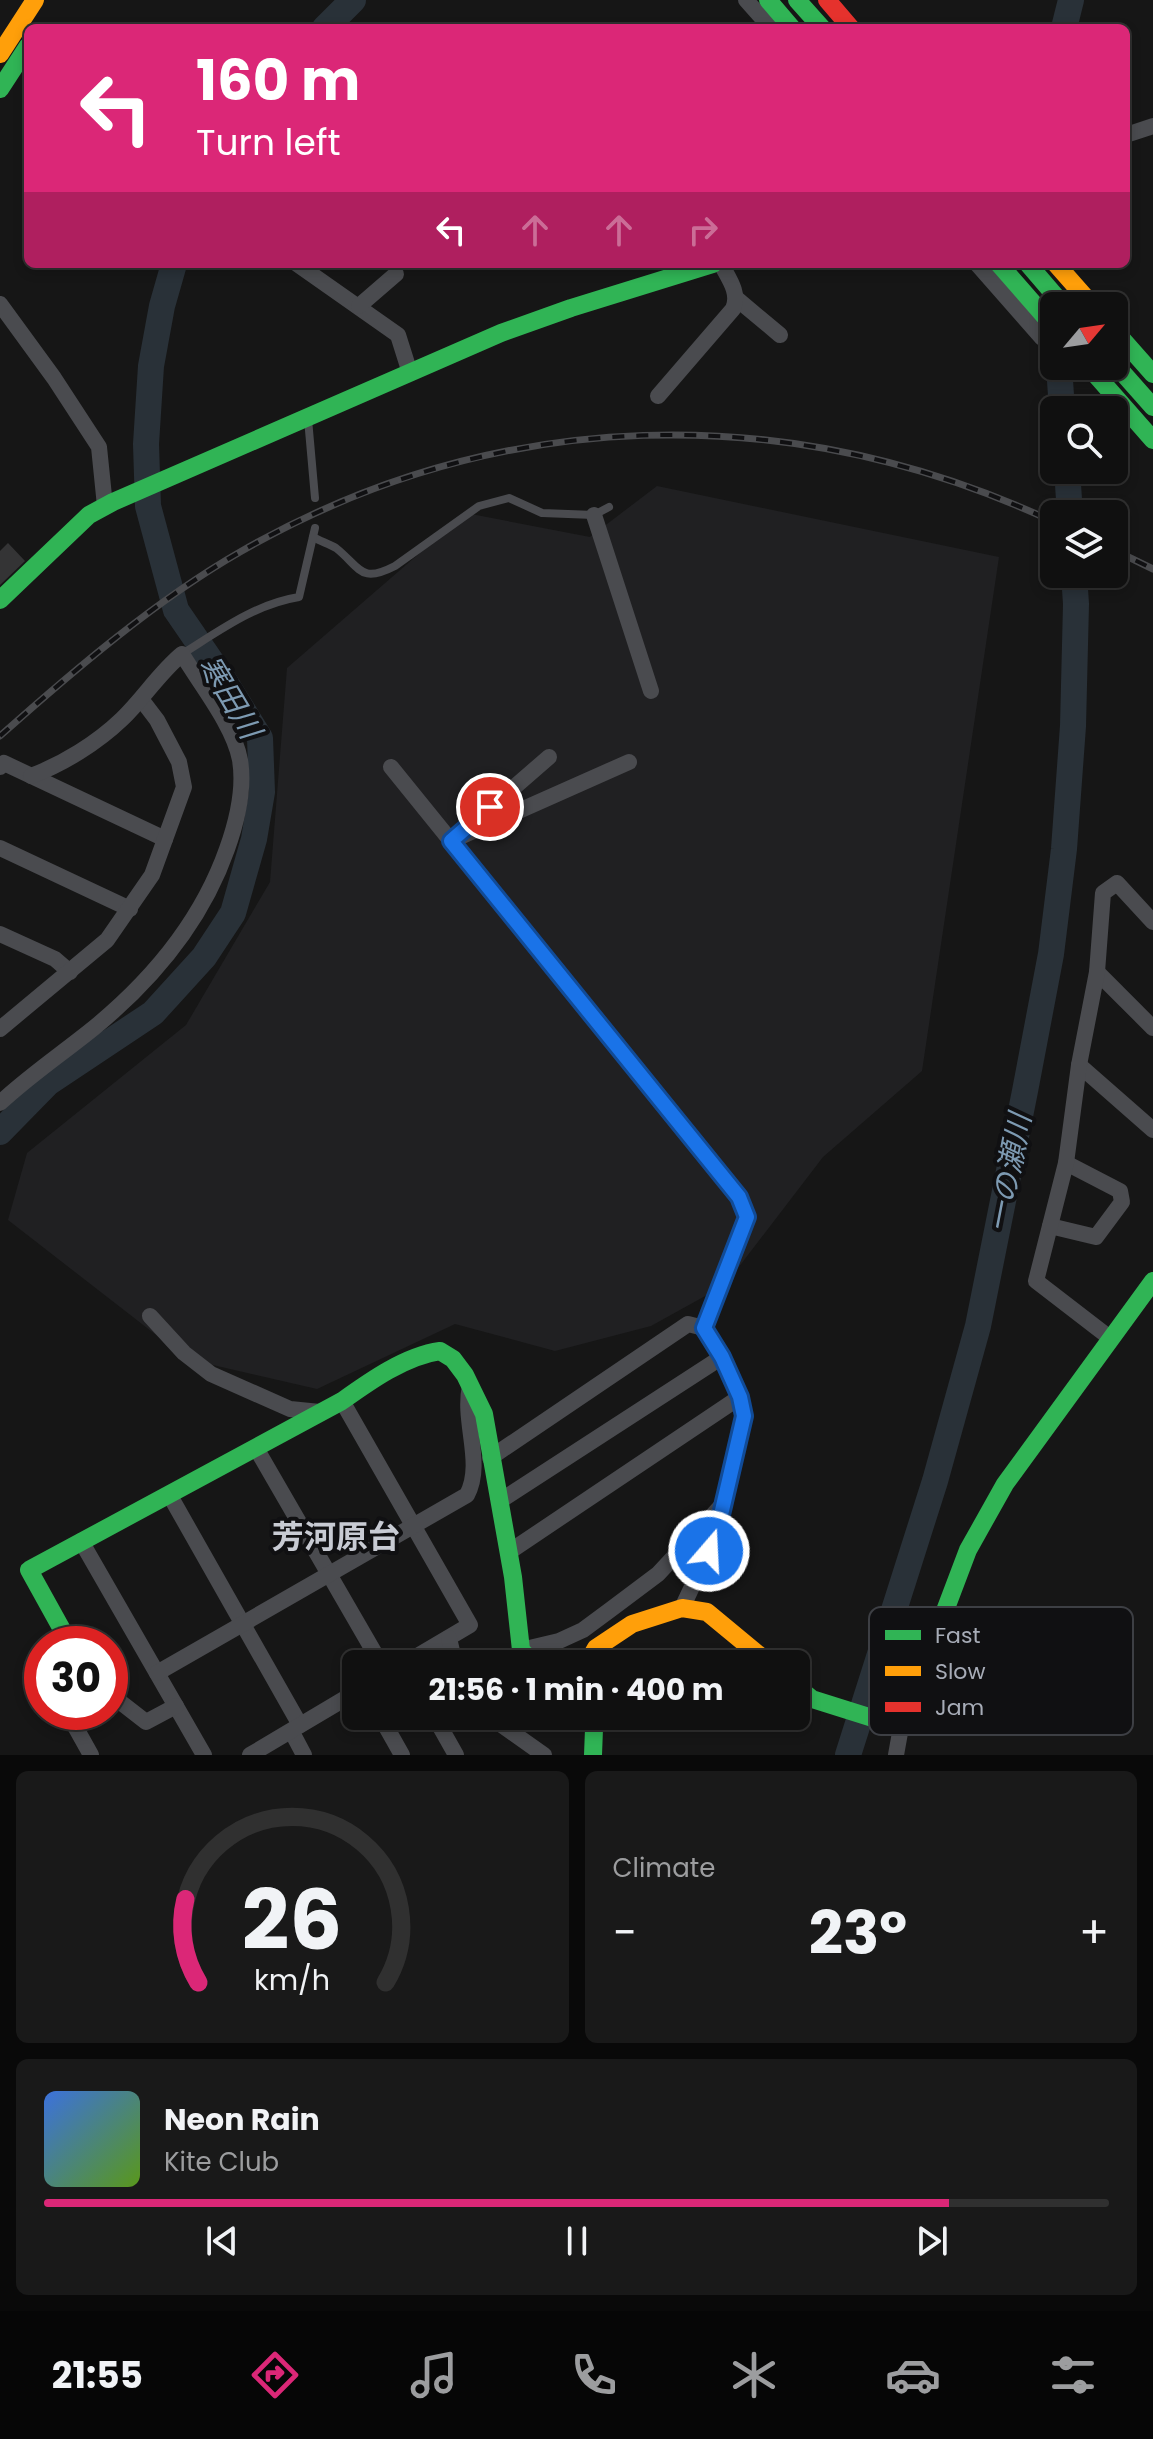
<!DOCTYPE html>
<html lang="en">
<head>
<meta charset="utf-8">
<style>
	:root { --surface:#101010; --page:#191919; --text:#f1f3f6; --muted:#9c9d9f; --line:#303030; --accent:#db2777 }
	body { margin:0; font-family:Poppins,"Noto Sans JP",sans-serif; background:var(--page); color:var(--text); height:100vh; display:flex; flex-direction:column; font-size:30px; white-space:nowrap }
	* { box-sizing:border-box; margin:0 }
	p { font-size:26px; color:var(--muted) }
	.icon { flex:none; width:44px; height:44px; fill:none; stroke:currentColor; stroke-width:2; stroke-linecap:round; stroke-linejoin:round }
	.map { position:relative; height:1755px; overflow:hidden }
	.side { display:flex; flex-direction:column; gap:16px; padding:16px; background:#090909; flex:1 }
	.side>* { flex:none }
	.top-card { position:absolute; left:24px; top:24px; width:1106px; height:244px; border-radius:12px; box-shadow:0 4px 12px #0003,0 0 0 2px var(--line); background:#db2777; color:#fff; overflow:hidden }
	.needle { width:52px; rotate:61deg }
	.tools { position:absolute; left:1040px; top:292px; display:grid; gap:16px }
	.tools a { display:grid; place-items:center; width:88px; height:88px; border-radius:12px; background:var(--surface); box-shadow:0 4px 12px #0003,0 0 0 2px var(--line); font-size:40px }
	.speed { position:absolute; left:24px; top:1626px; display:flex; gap:16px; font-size:40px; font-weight:700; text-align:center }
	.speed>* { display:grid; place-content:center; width:104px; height:104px; border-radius:50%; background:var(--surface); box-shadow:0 4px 12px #0003,0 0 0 2px var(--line); line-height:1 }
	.speed .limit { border:12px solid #d22; background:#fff; color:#111 }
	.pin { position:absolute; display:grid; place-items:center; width:68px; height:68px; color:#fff; margin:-34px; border:4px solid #fff; border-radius:50%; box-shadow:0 2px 8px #0007 }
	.me { position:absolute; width:88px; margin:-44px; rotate:19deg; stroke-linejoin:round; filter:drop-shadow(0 0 6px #0008) }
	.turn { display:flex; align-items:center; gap:28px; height:168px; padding:0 40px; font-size:36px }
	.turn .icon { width:104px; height:104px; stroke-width:2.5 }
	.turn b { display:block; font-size:56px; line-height:68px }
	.lanes { display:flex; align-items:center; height:76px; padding:0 40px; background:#0003; justify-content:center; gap:40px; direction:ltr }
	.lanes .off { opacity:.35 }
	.big { font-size:60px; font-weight:700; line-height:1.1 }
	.side .tile { flex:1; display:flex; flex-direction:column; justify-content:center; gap:12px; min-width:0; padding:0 28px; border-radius:12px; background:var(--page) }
	.side .dial { align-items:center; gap:0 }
	.dial svg { height:208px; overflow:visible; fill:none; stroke:var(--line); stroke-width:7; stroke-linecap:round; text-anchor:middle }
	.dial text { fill:var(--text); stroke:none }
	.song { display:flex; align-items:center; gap:24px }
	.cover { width:96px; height:96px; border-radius:12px; background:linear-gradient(135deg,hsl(220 70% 55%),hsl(90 70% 35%)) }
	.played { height:8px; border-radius:4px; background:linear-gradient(90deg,var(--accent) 85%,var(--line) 85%) }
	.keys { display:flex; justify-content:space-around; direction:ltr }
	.heat { display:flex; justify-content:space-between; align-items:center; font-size:44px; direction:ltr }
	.side .tiles { flex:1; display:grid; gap:16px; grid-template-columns:1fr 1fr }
	.tile:last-child { grid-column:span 2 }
	.trip { position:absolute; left:342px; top:1650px; width:468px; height:80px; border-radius:12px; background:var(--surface); box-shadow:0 4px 12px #0003,0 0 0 2px var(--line); font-weight:700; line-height:80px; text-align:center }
	.dock { display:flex; height:128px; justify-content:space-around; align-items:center; background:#060606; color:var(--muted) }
	.dock .icon { width:56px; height:56px }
	.dock .on { color:var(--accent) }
	.dock b { font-size:36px; color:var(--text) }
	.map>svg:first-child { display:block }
</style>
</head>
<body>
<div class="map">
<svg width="1153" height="1755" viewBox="0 0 1153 1755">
	<rect width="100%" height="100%" fill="#161616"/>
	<!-- built -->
	<path fill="#202022" d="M657,486L999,557L922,1071L823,1157L725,1285L651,1326L555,1351L455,1324L317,1389L187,1359L8,1220L27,1153L186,1025L270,882L287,668L466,513L590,537Z"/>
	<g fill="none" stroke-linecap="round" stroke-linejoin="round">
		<!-- river -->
		<g stroke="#293138" stroke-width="26">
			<path d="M325,28L353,0"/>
			<path d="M1064,28L1071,0"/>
			<path d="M1059,366L1062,410"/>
			<path d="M1067,470L1070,514"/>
			<path d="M0,1132L48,1083L153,1013L204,957L233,913L254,839L262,792L260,738L224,680L176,610L148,506L146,444L151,366L162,306L174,264"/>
			<path d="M848,1755L935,1481L978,1326L1025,1091L1051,954L1064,849L1073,726L1076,604L1074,574"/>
		</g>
	</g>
	<!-- building -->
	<path fill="#343435" d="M8,543L25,561L0,585V551Z"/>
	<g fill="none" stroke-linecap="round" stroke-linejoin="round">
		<!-- lane -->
		<g stroke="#4a4b4f" stroke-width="8">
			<path d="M308,419L315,498"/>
			<path d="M313,537C320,541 329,544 336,548C361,568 360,584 395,566L479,506L509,498L542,513L594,515L609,507"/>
			<path d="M182,654C219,631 255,604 299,597L315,528"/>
		</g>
		<!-- street -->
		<g stroke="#4a4b4f" stroke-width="16">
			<path d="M746,0L771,28"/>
			<path d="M1126,135L1153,126"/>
			<path d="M297,264L398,335L410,373"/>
			<path d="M977,264L1042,338"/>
			<path d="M737,299L780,335"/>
			<path d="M0,304L54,378L99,447L105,506"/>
			<path d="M359,306L396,274"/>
			<path d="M658,396L733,309C740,293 729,279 721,264"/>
			<path d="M594,515L651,691"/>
			<path d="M0,767L4,763L165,839"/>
			<path d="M391,767L739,1197L747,1217L704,1328"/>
			<path d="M465,830L549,757"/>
			<path d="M451,841L629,762"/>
			<path d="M0,848L130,909"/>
			<path d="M0,934L55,959L70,972"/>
			<path d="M1097,972L1153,1028"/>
			<path d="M0,1029L107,940L152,875L184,787L179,762L157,720L141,699"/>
			<path d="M1079,1065L1153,1130"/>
			<path d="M0,1103C30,1075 63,1053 95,1027C152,980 202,920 227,849C237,821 245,790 240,760C234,726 200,684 182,654C159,673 143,699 122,719C97,743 63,764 31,776"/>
			<path d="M1050,1226L1096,1237L1122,1202L1120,1191L1066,1163"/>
			<path d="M150,1316L184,1353L211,1374L290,1409L320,1412"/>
			<path d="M1110,1338L1036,1281L1066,1163L1079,1065L1097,972L1103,893L1117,883L1153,922"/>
			<path d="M342,1401L470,1625L404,1664"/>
			<path d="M256,1448L381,1664"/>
			<path d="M490,1458L688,1324L704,1328C722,1355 738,1384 744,1416L716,1536L682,1608"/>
			<path d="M169,1494L300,1725"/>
			<path d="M500,1501L722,1357"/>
			<path d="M81,1541L204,1755"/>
			<path d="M509,1552L740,1397"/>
			<path d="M449,1638L455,1664"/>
			<path d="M521,1650L559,1641L583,1630L610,1610L658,1574L723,1504"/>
			<path d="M157,1673L467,1495C484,1463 462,1422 470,1386"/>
			<path d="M110,1694L146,1722L176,1706"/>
			<path d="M67,1712L91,1755"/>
			<path d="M380,1716L402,1755"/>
			<path d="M434,1716L456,1755"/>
			<path d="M489,1716L544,1755"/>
			<path d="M295,1738L304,1755"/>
			<path d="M250,1755L356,1692"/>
			<path d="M896,1755L901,1727"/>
		</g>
		<!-- fast -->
		<g stroke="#30b455" stroke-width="18">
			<path d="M768,0L792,28"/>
			<path d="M797,0L822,28"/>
			<path d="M0,89L28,46"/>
			<path d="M999,264L1054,327"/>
			<path d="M1028,264L1064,306"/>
			<path d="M1114,330L1153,374"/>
			<path d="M1114,363L1153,407"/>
			<path d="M1088,366L1153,440"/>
			<path d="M0,600L89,515L113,502L501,333L571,308L713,264"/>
			<path d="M70,1644L29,1570L342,1401C370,1381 405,1356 440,1351L453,1359L465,1375L484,1414L513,1577L521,1650L535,1664"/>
			<path d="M796,1686L812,1699L901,1727L968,1550L1005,1484L1153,1281"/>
			<path d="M590,1716L594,1729L593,1755"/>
		</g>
		<!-- slow -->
		<g stroke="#ff9f0a" stroke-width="18">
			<path d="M0,54L35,0"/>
			<path d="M1056,264L1093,306"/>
			<path d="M587,1664L596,1648L632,1624L682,1608L707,1612L770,1664"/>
		</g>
		<!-- jam -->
		<path stroke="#e5322d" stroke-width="18" d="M827,0L851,28"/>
		<!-- rail casing -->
		<g stroke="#4a4b4e" stroke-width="7">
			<g id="rail">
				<path d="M1114,550L1153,569"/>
				<path d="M0,736C72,672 156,600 240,552C496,405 788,398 1054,522"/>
			</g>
		</g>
		<!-- rail -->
		<use href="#rail" stroke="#101012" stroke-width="4" stroke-dasharray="12" stroke-linecap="butt"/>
	</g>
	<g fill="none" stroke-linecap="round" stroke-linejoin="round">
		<!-- route casing -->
		<g stroke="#114b97" stroke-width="20">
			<path id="route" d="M490,807L451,841L739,1197L747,1217L704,1328L722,1357L740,1397L744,1416L720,1519L709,1551"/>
		</g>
		<!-- route -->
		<use href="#route" stroke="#1a73e8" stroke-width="14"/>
	</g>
	<g text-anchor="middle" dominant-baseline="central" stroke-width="8" stroke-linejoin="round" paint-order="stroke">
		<!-- water labels -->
		<g font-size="30" font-style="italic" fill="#7d9ab2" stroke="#101012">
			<text transform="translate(230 697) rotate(59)">寒田川</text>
			<text transform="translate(1009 1173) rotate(-79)">一の瀬川</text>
		</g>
		<!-- quarter labels -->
		<g font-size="32" font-weight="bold" fill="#c8cbd3" stroke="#101012">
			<text x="336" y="1536">芳河原台</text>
		</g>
	</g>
	<!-- legend -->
	<rect x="869" y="1607" width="264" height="128" rx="12" fill="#101012" stroke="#3d3f44" stroke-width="2"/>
	<rect x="885" y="1630" width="36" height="10" fill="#30b455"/>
	<rect x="885" y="1666" width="36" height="10" fill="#ff9f0a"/>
	<rect x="885" y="1702" width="36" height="10" fill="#e5322d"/>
	<g font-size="22" fill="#a7acb7">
		<text x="935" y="1643">Fast</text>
		<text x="935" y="1679">Slow</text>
		<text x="935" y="1715">Jam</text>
	</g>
</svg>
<div class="tools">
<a><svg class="needle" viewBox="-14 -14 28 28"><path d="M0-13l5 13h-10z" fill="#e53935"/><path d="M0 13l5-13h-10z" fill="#9c9d9f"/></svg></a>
<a><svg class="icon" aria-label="search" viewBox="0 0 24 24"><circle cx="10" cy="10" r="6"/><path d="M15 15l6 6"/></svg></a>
<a><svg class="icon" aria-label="layers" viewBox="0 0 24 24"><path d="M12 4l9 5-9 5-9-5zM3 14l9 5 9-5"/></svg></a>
</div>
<div class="speed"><div class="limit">30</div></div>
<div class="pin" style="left:490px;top:807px;background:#d93025"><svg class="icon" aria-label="arrive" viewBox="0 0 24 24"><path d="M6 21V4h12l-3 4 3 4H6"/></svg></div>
<svg class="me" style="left:709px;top:1551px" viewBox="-20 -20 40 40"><circle r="17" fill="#1a73e8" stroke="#fff" stroke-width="3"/><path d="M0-11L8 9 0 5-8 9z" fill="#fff"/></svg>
<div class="trip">21:56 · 1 min · 400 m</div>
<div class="top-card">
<div class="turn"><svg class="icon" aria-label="left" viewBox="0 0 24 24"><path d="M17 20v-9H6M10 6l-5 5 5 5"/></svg><div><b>160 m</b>Turn left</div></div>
<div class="lanes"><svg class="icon" aria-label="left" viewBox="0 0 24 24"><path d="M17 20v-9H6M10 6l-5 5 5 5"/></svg><svg class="icon off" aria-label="ahead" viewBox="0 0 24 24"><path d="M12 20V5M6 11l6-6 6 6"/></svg><svg class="icon off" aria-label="ahead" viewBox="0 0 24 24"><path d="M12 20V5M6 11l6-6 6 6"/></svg><svg class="icon off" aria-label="right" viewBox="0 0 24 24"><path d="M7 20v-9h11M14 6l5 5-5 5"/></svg></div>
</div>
</div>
<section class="side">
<div class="tiles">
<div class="tile dial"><svg viewBox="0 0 100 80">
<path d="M14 69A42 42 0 1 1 86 69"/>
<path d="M14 69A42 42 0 0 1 9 37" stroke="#db2777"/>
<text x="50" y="56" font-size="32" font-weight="700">26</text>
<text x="50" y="72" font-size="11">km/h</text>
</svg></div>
<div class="tile"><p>Climate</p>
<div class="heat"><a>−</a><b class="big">23°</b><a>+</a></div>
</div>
<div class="tile">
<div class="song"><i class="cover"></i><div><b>Neon Rain</b><p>Kite Club</p></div></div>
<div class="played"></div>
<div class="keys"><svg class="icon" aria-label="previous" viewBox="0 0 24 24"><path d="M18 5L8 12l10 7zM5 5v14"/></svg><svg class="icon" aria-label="pause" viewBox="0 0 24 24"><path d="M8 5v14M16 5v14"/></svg><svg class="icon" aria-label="next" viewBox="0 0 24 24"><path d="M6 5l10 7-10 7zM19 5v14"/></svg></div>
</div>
</div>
</section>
<nav class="dock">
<b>21:55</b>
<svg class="icon on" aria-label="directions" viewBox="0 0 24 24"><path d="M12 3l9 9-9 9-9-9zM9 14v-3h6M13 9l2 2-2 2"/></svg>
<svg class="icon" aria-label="music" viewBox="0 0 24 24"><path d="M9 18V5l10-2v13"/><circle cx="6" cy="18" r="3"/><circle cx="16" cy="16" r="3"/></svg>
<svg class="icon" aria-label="phone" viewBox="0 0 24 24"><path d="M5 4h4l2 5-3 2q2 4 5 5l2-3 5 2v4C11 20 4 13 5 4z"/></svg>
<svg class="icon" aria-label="climate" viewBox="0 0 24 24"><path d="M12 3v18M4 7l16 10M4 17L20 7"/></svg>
<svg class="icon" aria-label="car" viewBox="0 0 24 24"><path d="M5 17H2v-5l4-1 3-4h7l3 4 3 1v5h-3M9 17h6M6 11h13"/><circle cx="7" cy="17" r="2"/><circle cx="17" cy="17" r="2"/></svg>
<svg class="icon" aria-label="filters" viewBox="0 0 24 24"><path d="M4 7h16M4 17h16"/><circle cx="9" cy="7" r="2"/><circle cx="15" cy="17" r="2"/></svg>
</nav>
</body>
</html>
